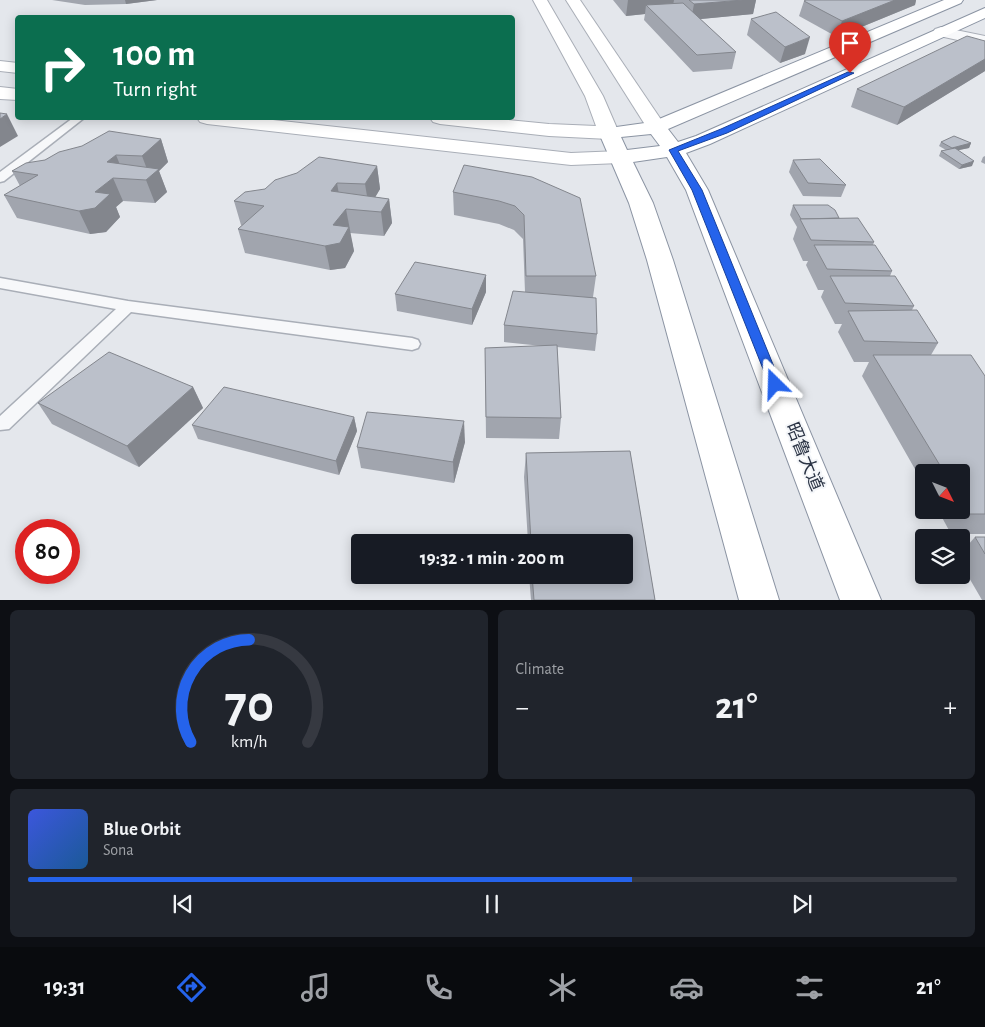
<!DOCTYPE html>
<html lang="en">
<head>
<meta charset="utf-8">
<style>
	:root { --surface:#171b24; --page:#20242c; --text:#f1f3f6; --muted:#9ea1a6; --line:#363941; --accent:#2563eb }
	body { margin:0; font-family:"Alegreya Sans","Noto Sans SC",sans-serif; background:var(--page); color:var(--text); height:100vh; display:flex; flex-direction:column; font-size:19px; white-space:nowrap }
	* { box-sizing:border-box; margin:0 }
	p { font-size:16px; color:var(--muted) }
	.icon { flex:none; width:28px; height:28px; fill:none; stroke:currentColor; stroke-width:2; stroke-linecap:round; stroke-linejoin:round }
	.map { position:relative; height:600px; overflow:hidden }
	.details { display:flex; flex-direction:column; gap:10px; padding:10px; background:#0d0f14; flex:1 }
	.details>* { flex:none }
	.banner { position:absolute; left:15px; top:15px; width:500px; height:105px; border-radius:5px; box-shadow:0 2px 12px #0003; background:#0b6e4f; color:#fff; overflow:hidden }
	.needle { width:32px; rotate:132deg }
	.tools { position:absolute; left:915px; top:464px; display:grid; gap:10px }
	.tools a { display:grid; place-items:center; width:55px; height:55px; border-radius:5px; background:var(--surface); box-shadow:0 2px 12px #0003; font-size:25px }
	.speed { position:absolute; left:15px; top:519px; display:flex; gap:10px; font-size:25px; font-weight:700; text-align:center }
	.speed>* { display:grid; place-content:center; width:65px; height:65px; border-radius:50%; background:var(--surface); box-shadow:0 2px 12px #0003; line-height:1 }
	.speed .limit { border:8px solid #d22; background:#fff; color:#111 }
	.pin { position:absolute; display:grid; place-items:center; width:42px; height:42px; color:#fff; margin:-51px -21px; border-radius:50% 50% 50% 0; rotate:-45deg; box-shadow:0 0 5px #0007 }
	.pin .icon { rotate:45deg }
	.me { position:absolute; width:55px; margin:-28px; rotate:338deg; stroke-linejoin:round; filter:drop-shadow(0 0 4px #0008) }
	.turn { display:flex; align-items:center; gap:18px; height:105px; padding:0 15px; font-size:22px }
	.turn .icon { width:65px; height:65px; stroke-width:2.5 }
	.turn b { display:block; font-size:35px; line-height:42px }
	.big { font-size:38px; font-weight:600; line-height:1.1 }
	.details .tile { flex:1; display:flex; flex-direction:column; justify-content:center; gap:8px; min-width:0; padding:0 18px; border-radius:8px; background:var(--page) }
	.details .dial { align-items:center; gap:0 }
	.dial svg { height:130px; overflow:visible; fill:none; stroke:var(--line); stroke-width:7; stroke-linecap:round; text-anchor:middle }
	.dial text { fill:var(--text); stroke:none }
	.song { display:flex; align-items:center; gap:15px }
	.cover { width:60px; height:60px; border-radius:8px; background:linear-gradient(135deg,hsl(230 70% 55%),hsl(210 70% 35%)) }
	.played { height:5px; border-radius:2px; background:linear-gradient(90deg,var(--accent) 65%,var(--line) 65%) }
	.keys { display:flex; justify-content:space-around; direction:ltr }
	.heat { display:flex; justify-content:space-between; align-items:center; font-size:28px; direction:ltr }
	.details .tiles { flex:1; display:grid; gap:10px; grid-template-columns:1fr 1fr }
	.tile:last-child { grid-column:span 2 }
	.trip { position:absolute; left:351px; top:534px; width:282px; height:50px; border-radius:5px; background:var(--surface); box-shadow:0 2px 12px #0003; font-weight:600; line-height:50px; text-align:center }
	.tabs { display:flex; height:80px; justify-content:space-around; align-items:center; background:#090b0e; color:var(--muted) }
	.tabs .icon { width:35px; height:35px }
	.tabs .active { color:var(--accent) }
	.tabs b { font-size:22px; color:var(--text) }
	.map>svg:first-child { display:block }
</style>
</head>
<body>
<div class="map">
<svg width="985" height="600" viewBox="0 0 985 600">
	<rect width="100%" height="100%" fill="#e4e7ec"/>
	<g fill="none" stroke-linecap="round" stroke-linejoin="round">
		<!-- lane casing -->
		<g stroke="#a9aeb7" stroke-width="3">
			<g id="lane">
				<path d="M73,118H84L4,181L0,182V172Z"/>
				<path d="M0,278L128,301L412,338L418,340L420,344L418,348L412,350L131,312L9,429L0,430V416L116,309L0,288Z"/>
			</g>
		</g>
		<!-- street casing -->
		<g stroke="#a9aeb7" stroke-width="2">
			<path id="street" d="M941,27L985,36V46L935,35L933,32L935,29Z"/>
		</g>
		<!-- secondary casing -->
		<g stroke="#a9aeb7" stroke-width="2">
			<g id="secondary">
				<path d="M533,0H547L603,96L619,133L616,137L609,139L549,136L440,124L433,122L430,118H489L549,124L596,126L585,96Z"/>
				<path d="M566,0H580L666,127L663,131L656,133L649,131Z"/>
				<path d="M0,61L18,63V73L0,71Z"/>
				<path d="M0,87L18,89V100L0,99Z"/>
				<path d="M197,118H255L571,153L620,151L628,152L631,157L628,162L620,163L571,165L207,124L200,122Z"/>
			</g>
		</g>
		<!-- highway casing -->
		<g stroke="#8b94a3" stroke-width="2">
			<path id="highway" d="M944,0H963L961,3L668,129L678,142L696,136L985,8V18L710,144L686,153L708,190L881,600H840L686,190L667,157L633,162L653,203L673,260L779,600H739L647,260L629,203L599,133L602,129L652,122ZM651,134L660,146L627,150L621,137Z"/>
		</g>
		<!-- lane -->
		<use href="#lane" fill="#f7f8fa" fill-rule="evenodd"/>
		<!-- street -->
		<use href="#street" fill="#f7f8fa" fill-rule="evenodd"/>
		<!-- secondary -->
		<use href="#secondary" fill="#fff" fill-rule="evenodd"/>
		<!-- highway -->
		<use href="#highway" fill="#fff" fill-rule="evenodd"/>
	</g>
	<!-- wall -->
	<g fill="#a1a5ae">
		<path d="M52,0H157L126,4L85,5Z"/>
		<path d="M613,0H756L753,14L700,19L736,52L732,69L693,72L644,20L645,14L626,16Z"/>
		<path d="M806,0H916L915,5L837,37L799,16L804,1Z"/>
		<path d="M751,19L805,54L780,63L747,35Z"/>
		<path d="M985,41V71L897,125L851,107L857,89Z"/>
		<path d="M161,139L168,162L159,171L167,192L155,203L123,201L116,207L120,217L106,232L90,234L17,218L4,195L20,186L12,171L45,160Z"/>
		<path d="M941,142L971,143L969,148L958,150L972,166L959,169L939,156L941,151L946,150L939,146Z"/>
		<path d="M985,156V164L981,162L983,157Z"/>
		<path d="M793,160L846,185L841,197L803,196L789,172Z"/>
		<path d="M377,166L380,189L375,197L389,199L392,223L384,236L350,233L354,251L345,268L330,270L245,253L238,229L242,225H241L234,201L265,189Z"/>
		<path d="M532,177L596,276L593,297L597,334L595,351L557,347L561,418L559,439L486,438L485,348L542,346L504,342V325L525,292L523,239L514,230L499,224L454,215L453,192Z"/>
		<path d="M793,205L839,218L874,242L873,245L892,271L890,276L914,306L912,310L938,343L931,355L985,376V534H951L938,510H961V472H924V485L862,376L869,362H854L838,332L842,324H835L821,297L824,290H818L806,265L808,261H803L793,239L797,227L790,215Z"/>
		<path d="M486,275V292L472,325L397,311L395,294Z"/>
		<path d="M193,387L203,408L139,467L52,424L38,403Z"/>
		<path d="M354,417L357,431L339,475L198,439L192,425Z"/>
		<path d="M465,442L454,483L361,468L357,447Z"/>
		<path d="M630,451L655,600H531L529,575H625V542H528L524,477L526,453Z"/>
		<path d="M975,537H985V600H982L961,564V553Z"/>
	</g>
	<!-- shaded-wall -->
	<g fill="#83868d">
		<path d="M125,0H157L126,4Z"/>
		<path d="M628,0H674L672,11L646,5L645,14L626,16Z"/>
		<path d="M743,0H756L753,14L691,20L694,4Z"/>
		<path d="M895,0H916L915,5L837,37L842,21Z"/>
		<path d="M810,37L805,54L780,63L785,47Z"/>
		<path d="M985,59V71L897,125L904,107Z"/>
		<path d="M7,114L18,136L0,147V119Z"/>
		<path d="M161,139L168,162L159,171L167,192L155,203L146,180L150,177L142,156Z"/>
		<path d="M971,143L969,148L950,152L952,148Z"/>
		<path d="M116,155L125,177L107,162Z"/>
		<path d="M974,161L972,166L959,169L962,165Z"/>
		<path d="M377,166L380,189L369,208L365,184Z"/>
		<path d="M113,178L123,201L116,207L120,217L106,232L90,234L79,211L95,192Z"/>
		<path d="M337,183L341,206L331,191Z"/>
		<path d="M389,199L392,223L384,236L381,212Z"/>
		<path d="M346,209L354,251L345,268L330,270L325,246L333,225Z"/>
		<path d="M486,275V292L472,325V309Z"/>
		<path d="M193,387L203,408L139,467L127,446Z"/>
		<path d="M354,417L357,431L339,475L336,461Z"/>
		<path d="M464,421L465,442L454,483L453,462Z"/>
	</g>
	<!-- building -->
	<g fill="#bbc0ca" stroke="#83868d">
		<path d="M689,0H743L694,4Z"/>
		<path d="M806,0H895L842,21L804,1Z"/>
		<path d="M683,3L736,52L697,55L646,5Z"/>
		<path d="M776,12L810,37L785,47L751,19Z"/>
		<path d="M967,36L985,41V59L904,107L857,89Z"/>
		<path d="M0,113L7,114L0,119Z"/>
		<path d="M109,131L161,139L142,156L116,155L107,162L159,169L146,180L113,178L95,192L110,194L95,208L79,211L4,195L38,175L12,171L26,163L45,160L59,152L82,146Z"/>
		<path d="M954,136L971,143L952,148L941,142Z"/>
		<path d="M955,148L974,161L962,165L941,151Z"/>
		<path d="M319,157L377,166L365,184L337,183L331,191L389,199L381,212L346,209L333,225L349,227L340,243L325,246L238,229L264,206L234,201L245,192L265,189L275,180L297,173Z"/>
		<path d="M820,159L846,185L808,183L793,160Z"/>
		<path d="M464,165L532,177L580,198L596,276H526L524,215L515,206L499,201L453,192Z"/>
		<path d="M793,205H828L835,210L839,218L801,219Z"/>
		<path d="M858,218L874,242L811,240L800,219Z"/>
		<path d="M814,245H875L892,271L827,269Z"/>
		<path d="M415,262L486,275L472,309L395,294Z"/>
		<path d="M830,276H895L914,306L845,303Z"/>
		<path d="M513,291L596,298L597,334L504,325Z"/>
		<path d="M917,310L938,343L864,341L848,311Z"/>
		<path d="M557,345L561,418L486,417L485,348Z"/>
		<path d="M109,352L193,387L127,446L38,403Z"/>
		<path d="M873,355H971L985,376V514H968L961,502V472H944Z"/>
		<path d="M224,387L354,417L336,461L192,425Z"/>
		<path d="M367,412L464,421L453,462L357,447Z"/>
		<path d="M630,451L655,600H534L532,575H625V542H531L526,453Z"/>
		<path d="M975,537H985V554Z"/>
	</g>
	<!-- route -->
	<path fill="#2563eb" stroke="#184099" d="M848,72L854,73L727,133L678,151L702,190L781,384L780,387H770L769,384L692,190L669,150L721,129Z"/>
	<g text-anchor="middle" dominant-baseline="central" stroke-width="4" stroke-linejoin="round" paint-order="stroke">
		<!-- street labels -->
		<g font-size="18" fill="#2b3445" stroke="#f4f6f9">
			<text transform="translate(804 457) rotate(68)">昭鲁大道</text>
		</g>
	</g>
</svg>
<div class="tools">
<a><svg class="needle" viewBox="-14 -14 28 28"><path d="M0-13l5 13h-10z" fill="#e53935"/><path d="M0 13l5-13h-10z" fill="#9ea1a6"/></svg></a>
<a><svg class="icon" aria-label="layers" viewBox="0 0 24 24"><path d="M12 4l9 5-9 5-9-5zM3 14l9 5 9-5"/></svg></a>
</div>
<div class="speed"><div class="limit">80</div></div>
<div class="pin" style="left:850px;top:73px;background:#d93025"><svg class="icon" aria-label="arrive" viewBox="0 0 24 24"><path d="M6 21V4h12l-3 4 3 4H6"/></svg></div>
<svg class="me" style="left:775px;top:384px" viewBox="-20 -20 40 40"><path d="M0-17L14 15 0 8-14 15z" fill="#2563eb" stroke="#fff" stroke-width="4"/></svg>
<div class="trip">19:32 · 1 min · 200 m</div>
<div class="banner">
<div class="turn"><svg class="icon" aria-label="right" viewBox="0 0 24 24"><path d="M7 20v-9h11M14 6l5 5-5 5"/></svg><div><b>100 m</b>Turn right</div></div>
</div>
</div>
<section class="details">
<div class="tiles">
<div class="tile dial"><svg viewBox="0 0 100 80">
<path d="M14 69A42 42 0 1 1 86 69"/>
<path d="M14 69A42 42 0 0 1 50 6" stroke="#2563eb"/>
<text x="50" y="56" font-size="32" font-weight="700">70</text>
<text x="50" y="72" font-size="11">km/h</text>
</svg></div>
<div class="tile"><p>Climate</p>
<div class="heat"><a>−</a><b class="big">21°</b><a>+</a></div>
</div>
<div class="tile">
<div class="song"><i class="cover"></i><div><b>Blue Orbit</b><p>Sona</p></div></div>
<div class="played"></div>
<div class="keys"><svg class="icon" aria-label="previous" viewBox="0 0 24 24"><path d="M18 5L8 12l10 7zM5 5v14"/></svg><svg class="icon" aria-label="pause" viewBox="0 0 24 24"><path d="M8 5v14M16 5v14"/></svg><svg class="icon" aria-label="next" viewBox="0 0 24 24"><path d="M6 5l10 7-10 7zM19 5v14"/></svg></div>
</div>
</div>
</section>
<nav class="tabs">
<b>19:31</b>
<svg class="icon active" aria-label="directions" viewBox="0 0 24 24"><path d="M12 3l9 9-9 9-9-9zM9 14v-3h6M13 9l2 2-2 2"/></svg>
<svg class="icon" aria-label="music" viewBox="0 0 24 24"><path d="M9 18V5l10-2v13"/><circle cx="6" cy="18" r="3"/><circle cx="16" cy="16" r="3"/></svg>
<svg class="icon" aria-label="phone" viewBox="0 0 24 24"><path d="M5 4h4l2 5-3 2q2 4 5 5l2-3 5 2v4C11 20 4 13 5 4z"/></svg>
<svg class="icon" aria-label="climate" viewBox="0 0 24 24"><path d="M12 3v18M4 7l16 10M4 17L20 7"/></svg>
<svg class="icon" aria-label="car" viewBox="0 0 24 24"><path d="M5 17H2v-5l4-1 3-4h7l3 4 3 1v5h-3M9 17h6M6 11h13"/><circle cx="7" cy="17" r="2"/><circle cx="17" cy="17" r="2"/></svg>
<svg class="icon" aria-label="filters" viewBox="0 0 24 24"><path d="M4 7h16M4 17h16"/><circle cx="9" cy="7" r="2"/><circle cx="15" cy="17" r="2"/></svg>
<b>21°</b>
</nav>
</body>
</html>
